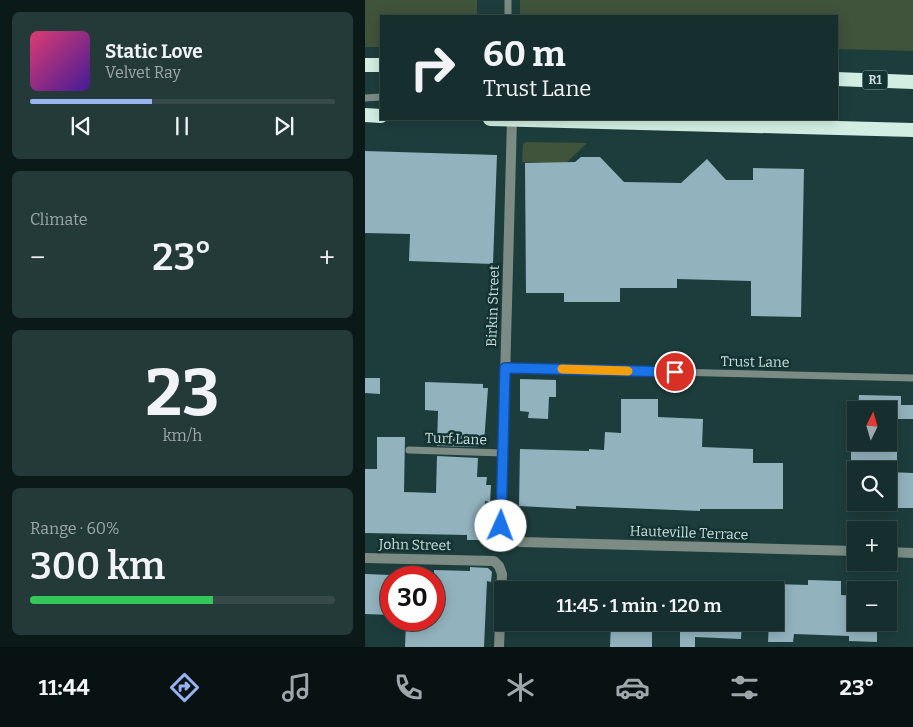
<!DOCTYPE html>
<html lang="en">
<head>
<meta charset="utf-8">
<style>
	:root { --surface:#162e2d; --page:#233a39; --text:#f1f3f6; --muted:#9ea8aa; --line:#354a49; --accent:#95b2f1 }
	body { margin:0; font-family:Bitter,serif; background:var(--page); color:var(--text); height:100vh; display:flex; flex-direction:column; font-size:19px; white-space:nowrap }
	* { box-sizing:border-box; margin:0 }
	p { font-size:16px; color:var(--muted) }
	.icon { flex:none; width:28px; height:28px; fill:none; stroke:currentColor; stroke-width:2; stroke-linecap:round; stroke-linejoin:round }
	.map { position:relative; flex:1; overflow:hidden }
	.panel { display:flex; flex-direction:column; gap:12px; padding:12px; background:#0c1919; width:365px }
	.panel>* { flex:none }
	.hud { position:absolute; left:15px; top:15px; width:458px; height:105px; border-radius:0px; box-shadow:0 2px 12px #0003,0 0 0 1px var(--line); background:#162e2d; color:var(--text); overflow:hidden }
	.needle { width:32px; rotate:5deg }
	.buttons { position:absolute; left:482px; top:401px; display:grid; gap:10px }
	.buttons a { display:grid; place-items:center; width:50px; height:50px; border-radius:0px; background:var(--surface); box-shadow:0 2px 12px #0003,0 0 0 1px var(--line); font-size:25px }
	.speed { position:absolute; left:15px; top:566px; display:flex; gap:10px; font-size:25px; font-weight:700; text-align:center }
	.speed>* { display:grid; place-content:center; width:65px; height:65px; border-radius:50%; background:var(--surface); box-shadow:0 2px 12px #0003,0 0 0 1px var(--line); line-height:1 }
	.speed .limit { border:8px solid #d22; background:#fff; color:#111 }
	.pin { position:absolute; display:grid; place-items:center; width:42px; height:42px; color:#fff; margin:-21px; border:2px solid #fff; border-radius:50%; box-shadow:0 1px 5px #0007 }
	.me { position:absolute; width:55px; margin:-28px; rotate:2deg; stroke-linejoin:round; filter:drop-shadow(0 0 4px #0008) }
	.turn { display:flex; align-items:center; gap:18px; height:105px; padding:0 20px; font-size:22px }
	.turn .icon { width:65px; height:65px; stroke-width:2.5 }
	.turn b { display:block; font-size:35px; line-height:42px }
	.big { font-size:38px; font-weight:600; line-height:1.1 }
	.panel .card { flex:1; display:flex; flex-direction:column; justify-content:center; gap:8px; min-width:0; padding:0 18px; border-radius:8px; background:var(--page) }
	.panel .dial { align-items:center; gap:0 }
	.dial b { font-size:65px; line-height:1 }
	.song { display:flex; align-items:center; gap:15px }
	.cover { width:60px; height:60px; border-radius:8px; background:linear-gradient(135deg,hsl(340 70% 55%),hsl(260 70% 35%)) }
	.played { height:5px; border-radius:2px; background:linear-gradient(90deg,var(--accent) 40%,var(--line) 40%) }
	.keys { display:flex; justify-content:space-around; direction:ltr }
	.heat { display:flex; justify-content:space-between; align-items:center; font-size:28px; direction:ltr }
	.charge { height:8px; border-radius:4px; background:linear-gradient(90deg,#34c759 60%,var(--line) 0) }
	.trip { position:absolute; left:129px; top:581px; width:290px; height:50px; border-radius:0px; background:var(--surface); box-shadow:0 2px 12px #0003,0 0 0 1px var(--line); font-weight:600; line-height:50px; text-align:center }
	.tab-bar { display:flex; height:80px; justify-content:space-around; align-items:center; background:#091212; color:var(--muted) }
	.tab-bar .icon { width:35px; height:35px }
	.tab-bar .on { color:var(--accent) }
	.tab-bar b { font-size:22px; color:var(--text) }
	main { display:flex; flex:1; min-height:0 }
	.map>svg:first-child { display:block }
</style>
</head>
<body>
<main>
<section class="panel">
<div class="card">
<div class="song"><i class="cover"></i><div><b>Static Love</b><p>Velvet Ray</p></div></div>
<div class="played"></div>
<div class="keys"><svg class="icon" aria-label="previous" viewBox="0 0 24 24"><path d="M18 5L8 12l10 7zM5 5v14"/></svg><svg class="icon" aria-label="pause" viewBox="0 0 24 24"><path d="M8 5v14M16 5v14"/></svg><svg class="icon" aria-label="next" viewBox="0 0 24 24"><path d="M6 5l10 7-10 7zM19 5v14"/></svg></div>
</div>
<div class="card"><p>Climate</p>
<div class="heat"><a>−</a><b class="big">23°</b><a>+</a></div>
</div>
<div class="card dial"><b>23</b><p>km/h</p></div>
<div class="card"><p>Range · 60%</p><b class="big">300 km</b><div class="charge"></div></div>
</section>
<div class="map">
<svg width="548" height="647" viewBox="0 0 548 647">
	<rect width="100%" height="100%" fill="#1d3d3c"/>
	<!-- green -->
	<g fill="#40533b">
		<path d="M0,0H112V16H16V47H0Z"/>
		<path d="M155,0H548V51L471,49V16H155Z"/>
		<path d="M161,142L222,143L200,164L157,162L158,144Z"/>
	</g>
	<!-- building -->
	<g fill="#92b2bd">
		<path d="M0,151L132,155L128,264L44,261L45,234L0,233Z"/>
		<path d="M216,157H235L259,182L316,183L342,159L361,180H388V168L439,169L436,317L386,316V281L312,279V288H255V302H199V293H161L160,163L210,162Z"/>
		<path d="M0,378H15V394L0,393Z"/>
		<path d="M155,379L191,380V397H184L183,419L163,418L164,412L155,411Z"/>
		<path d="M60,382L118,384V388H123L119,443H113V447L72,446L73,411L60,410Z"/>
		<path d="M494,395L536,396V405H548V419H524V410H493Z"/>
		<path d="M256,399H293V417L338,419L337,447L388,449V463H418V509H335V511L211,506V509L154,506L155,449L224,451V449L239,450L240,432L256,433Z"/>
		<path d="M12,437H40L39,492L71,493L72,456L113,458L112,477H122L121,485H126L125,502L120,501L119,540H102V535L0,533V469H12Z"/>
		<rect x="486" y="442" width="46" height="28"/>
		<path d="M524,472L548,473V508H524Z"/>
		<path d="M105,567L123,568L127,572L126,582L122,581L119,647H40L41,620H69V570L105,571Z"/>
		<path d="M0,574L26,575V615L0,614Z"/>
		<path d="M443,580L476,581V595L491,596V622H512V642L484,641V636L429,634L428,642H403L404,622H410V584L443,585Z"/>
		<path d="M246,622H287V647H245Z"/>
		<path d="M315,622H377L376,639L330,637V647H315Z"/>
	</g>
	<g fill="none" stroke-linecap="round" stroke-linejoin="round">
		<!-- service -->
		<g stroke="#7c8c84" stroke-width="7">
			<path d="M143,0V16"/>
			<path d="M0,98L16,97"/>
			<path d="M141,368L548,378"/>
			<path d="M44,450L138,453"/>
		</g>
		<!-- minor -->
		<g stroke="#7c8c84" stroke-width="10">
			<path d="M147,119L136,526L143,537L156,542L491,551"/>
			<path d="M524,552L548,553"/>
			<path d="M0,558L129,561L134,566L137,574L134,647"/>
		</g>
		<!-- trunk -->
		<g stroke="#d2eee2" stroke-width="14">
			<path d="M0,65H16"/>
			<path d="M471,79L548,82"/>
			<path d="M0,115L16,116"/>
			<path d="M125,119L548,130"/>
		</g>
	</g>
	<g fill="none" stroke-linecap="round" stroke-linejoin="round">
		<!-- route casing -->
		<g stroke="#114b97" stroke-width="12">
			<path id="route" d="M136,526L140,368L310,372"/>
		</g>
		<!-- route -->
		<use href="#route" stroke="#1a73e8" stroke-width="9"/>
		<!-- slow -->
		<path stroke="#f59e0b" stroke-width="9" d="M197,369L263,371"/>
	</g>
	<g text-anchor="middle" dominant-baseline="central" stroke-width="5" stroke-linejoin="round" paint-order="stroke">
		<!-- shield labels -->
		<rect fill="#123332" stroke="#95abaa" stroke-width="1" x="497.5" y="70.5" width="25" height="19" rx="4"/>
		<g font-size="12" font-weight="bold" fill="#cddfde">
			<text x="510" y="80">R1</text>
		</g>
		<!-- street labels -->
		<g font-size="14" fill="#cddfde" stroke="#123332">
			<text transform="translate(128 306) rotate(-88)">Birkin Street</text>
			<text transform="translate(390 362) rotate(1)">Trust Lane</text>
			<text transform="translate(91 439) rotate(2)">Turf Lane</text>
			<text transform="translate(324 533) rotate(2)">Hauteville Terrace</text>
			<text transform="translate(50 545) rotate(1)">John Street</text>
		</g>
	</g>
</svg>
<div class="buttons">
<a><svg class="needle" viewBox="-14 -14 28 28"><path d="M0-13l5 13h-10z" fill="#e53935"/><path d="M0 13l5-13h-10z" fill="#9ea8aa"/></svg></a>
<a><svg class="icon" aria-label="search" viewBox="0 0 24 24"><circle cx="10" cy="10" r="6"/><path d="M15 15l6 6"/></svg></a>
<a>+</a>
<a>−</a>
</div>
<div class="speed"><div class="limit">30</div></div>
<div class="pin" style="left:310px;top:372px;background:#d93025"><svg class="icon" aria-label="arrive" viewBox="0 0 24 24"><path d="M6 21V4h12l-3 4 3 4H6"/></svg></div>
<svg class="me" style="left:136px;top:526px" viewBox="-20 -20 40 40"><circle r="19" fill="#fff"/><path d="M0-13L10 11 0 6-10 11z" fill="#1a73e8"/></svg>
<div class="trip">11:45 · 1 min · 120 m</div>
<div class="hud">
<div class="turn"><svg class="icon" aria-label="right" viewBox="0 0 24 24"><path d="M7 20v-9h11M14 6l5 5-5 5"/></svg><div><b>60 m</b>Trust Lane</div></div>
</div>
</div>
</main>
<nav class="tab-bar">
<b>11:44</b>
<svg class="icon on" aria-label="directions" viewBox="0 0 24 24"><path d="M12 3l9 9-9 9-9-9zM9 14v-3h6M13 9l2 2-2 2"/></svg>
<svg class="icon" aria-label="music" viewBox="0 0 24 24"><path d="M9 18V5l10-2v13"/><circle cx="6" cy="18" r="3"/><circle cx="16" cy="16" r="3"/></svg>
<svg class="icon" aria-label="phone" viewBox="0 0 24 24"><path d="M5 4h4l2 5-3 2q2 4 5 5l2-3 5 2v4C11 20 4 13 5 4z"/></svg>
<svg class="icon" aria-label="climate" viewBox="0 0 24 24"><path d="M12 3v18M4 7l16 10M4 17L20 7"/></svg>
<svg class="icon" aria-label="car" viewBox="0 0 24 24"><path d="M5 17H2v-5l4-1 3-4h7l3 4 3 1v5h-3M9 17h6M6 11h13"/><circle cx="7" cy="17" r="2"/><circle cx="17" cy="17" r="2"/></svg>
<svg class="icon" aria-label="filters" viewBox="0 0 24 24"><path d="M4 7h16M4 17h16"/><circle cx="9" cy="7" r="2"/><circle cx="15" cy="17" r="2"/></svg>
<b>23°</b>
</nav>
</body>
</html>
